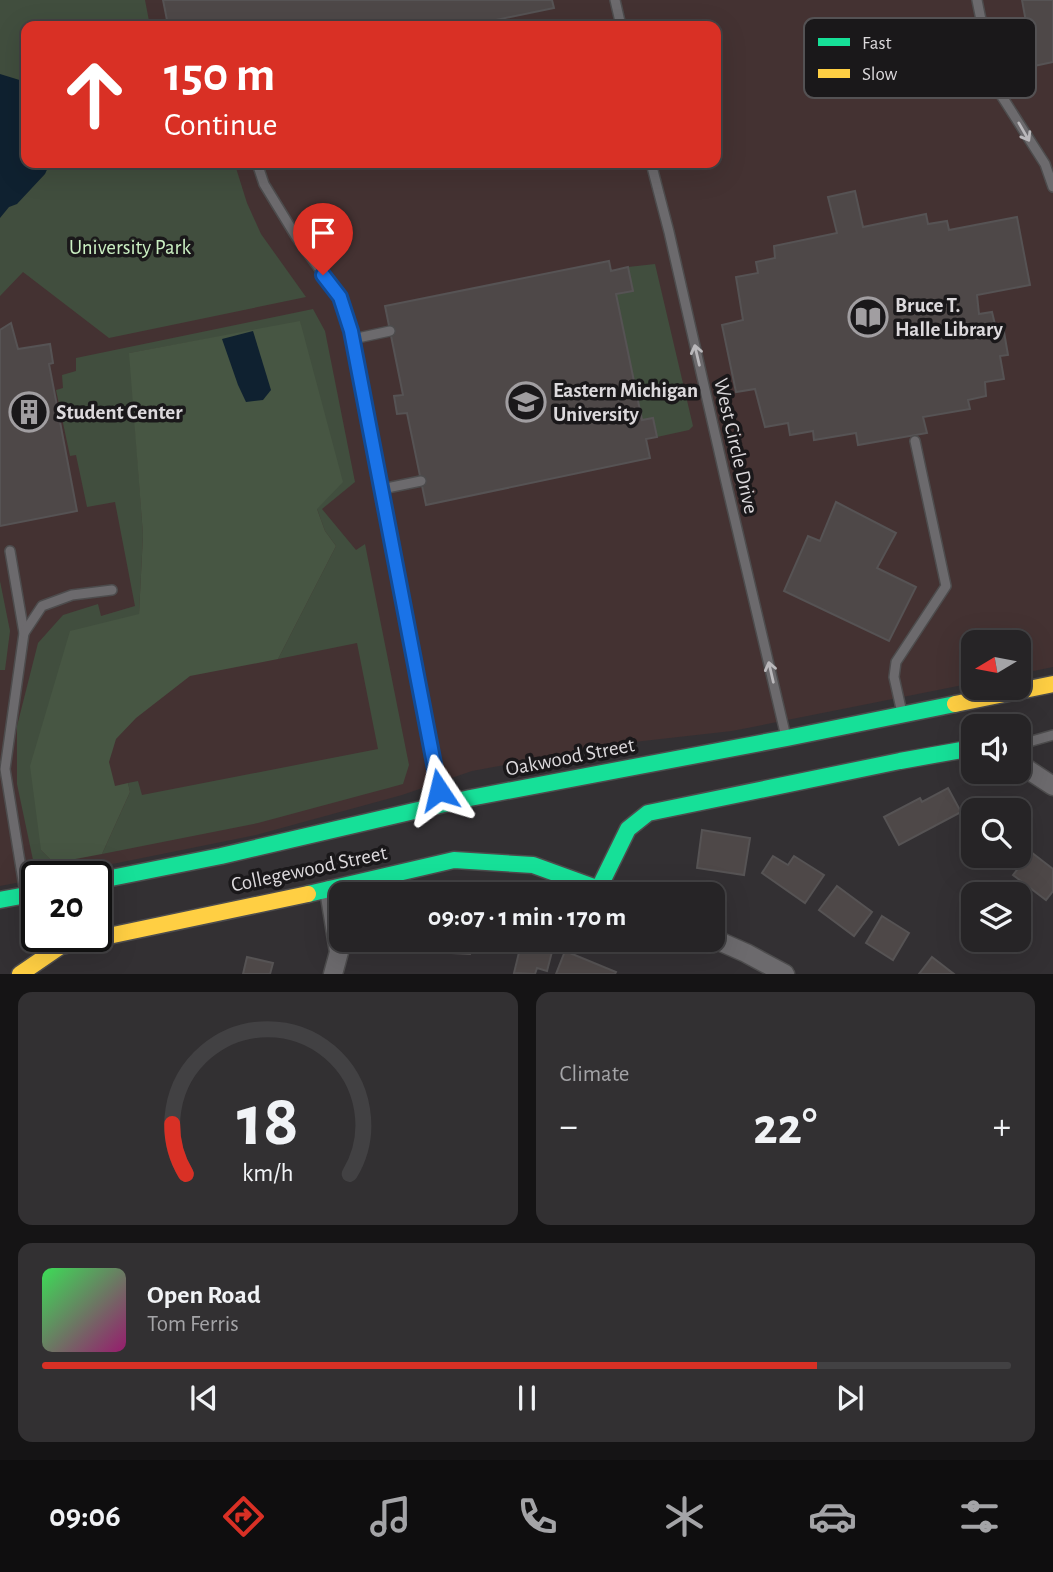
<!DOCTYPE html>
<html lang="en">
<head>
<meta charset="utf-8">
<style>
	:root { --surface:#262426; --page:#323032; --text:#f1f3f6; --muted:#a4a4a7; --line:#424143; --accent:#d93025 }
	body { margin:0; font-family:"Alegreya Sans",sans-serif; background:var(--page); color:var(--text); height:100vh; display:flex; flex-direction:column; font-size:26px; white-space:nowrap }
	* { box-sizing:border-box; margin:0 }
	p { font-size:23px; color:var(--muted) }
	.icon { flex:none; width:38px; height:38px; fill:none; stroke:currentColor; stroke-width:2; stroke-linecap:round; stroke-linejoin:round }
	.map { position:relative; height:974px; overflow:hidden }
	.sheet { display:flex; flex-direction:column; gap:18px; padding:18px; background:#151415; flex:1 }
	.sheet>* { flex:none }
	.banner { position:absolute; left:21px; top:21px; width:700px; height:147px; border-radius:14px; box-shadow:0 7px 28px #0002,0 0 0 2px var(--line); background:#d93025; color:#fff; overflow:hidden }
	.needle { width:46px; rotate:260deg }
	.tools { position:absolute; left:961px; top:630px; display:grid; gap:14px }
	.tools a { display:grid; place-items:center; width:70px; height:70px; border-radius:14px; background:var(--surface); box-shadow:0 7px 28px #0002,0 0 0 2px var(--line); font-size:35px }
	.speed { position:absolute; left:21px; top:861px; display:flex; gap:14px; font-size:35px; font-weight:700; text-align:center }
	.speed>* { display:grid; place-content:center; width:91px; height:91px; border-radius:50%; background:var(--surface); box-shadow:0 7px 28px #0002,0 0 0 2px var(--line); line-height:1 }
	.speed .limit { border:4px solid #111; border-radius:10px; background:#fff; color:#111 }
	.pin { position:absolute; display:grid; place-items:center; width:60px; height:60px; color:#fff; margin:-72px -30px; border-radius:50% 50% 50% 0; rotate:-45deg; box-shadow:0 0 7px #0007 }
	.pin .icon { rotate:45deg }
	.me { position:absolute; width:77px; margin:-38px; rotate:350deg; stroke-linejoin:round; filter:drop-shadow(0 0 5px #0008) }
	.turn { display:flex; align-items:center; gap:24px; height:147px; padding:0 28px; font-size:32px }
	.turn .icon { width:91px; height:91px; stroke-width:2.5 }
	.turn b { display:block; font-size:49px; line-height:60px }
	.big { font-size:52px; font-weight:700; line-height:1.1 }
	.sheet .card { flex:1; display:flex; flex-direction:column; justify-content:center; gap:10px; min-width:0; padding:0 24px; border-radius:14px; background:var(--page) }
	.sheet .dial { align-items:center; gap:0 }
	.dial svg { height:182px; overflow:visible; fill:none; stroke:var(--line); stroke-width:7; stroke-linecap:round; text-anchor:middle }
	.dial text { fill:var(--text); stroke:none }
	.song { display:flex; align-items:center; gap:21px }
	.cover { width:84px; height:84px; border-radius:10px; background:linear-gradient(135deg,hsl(130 70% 55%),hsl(320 70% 35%)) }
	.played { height:7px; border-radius:4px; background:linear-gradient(90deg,var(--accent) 80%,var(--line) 80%) }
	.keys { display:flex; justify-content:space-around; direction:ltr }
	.heat { display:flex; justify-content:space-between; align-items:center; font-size:38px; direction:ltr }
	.sheet .tiles { flex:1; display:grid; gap:18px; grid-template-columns:1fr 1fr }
	.card:last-child { grid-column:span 2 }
	.trip { position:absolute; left:329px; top:882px; width:396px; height:70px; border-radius:14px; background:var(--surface); box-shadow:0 7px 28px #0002,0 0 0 2px var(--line); font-weight:700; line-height:70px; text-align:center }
	.menu { display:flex; height:112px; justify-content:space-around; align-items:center; background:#0f0e0f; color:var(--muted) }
	.menu .icon { width:49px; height:49px }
	.menu .selected { color:var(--accent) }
	.menu b { font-size:32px; color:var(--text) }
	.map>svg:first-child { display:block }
</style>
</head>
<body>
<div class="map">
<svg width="1053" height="974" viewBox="0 0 1053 974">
	<rect width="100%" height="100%" fill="#333033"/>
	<!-- education -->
	<path fill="#443232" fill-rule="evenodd" d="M0,0H1053V667L1019,674L1018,642H973V683L732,731L625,743L472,771L402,795L256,835L48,877H37V879L0,886ZM26,26H716V163H26Z"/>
	<!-- green -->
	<g fill="#414e3e">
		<path d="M0,0H145L150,26H26V163H233L236,168L247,203L261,234L306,297L109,338L23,272L0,296Z"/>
		<path d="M655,264L693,426L689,430L657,437L642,420L616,294L633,290L628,267Z"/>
		<path d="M313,309L325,331L355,482L322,509L356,550L365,544L409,765L403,784L258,823L102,854L130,792L128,783L138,781L142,795L378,749L357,643L278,659L336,546L325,531L317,509L300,322L130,353L143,535L139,615L41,850L54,863L33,860L17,784V726L38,643L63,615L98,604L101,616L135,606L115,502L87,507L76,455L70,456L56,390L63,388L62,375L76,371V358Z"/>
		<path d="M0,581L10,631L5,670H0Z"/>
	</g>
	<!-- forest -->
	<path fill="#475643" d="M300,321L343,482L317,509L325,531L336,546L278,659L190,676L136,718L116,739L109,762L115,786L128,783L130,792L102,854L54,863L41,850L30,766L70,631L139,614L143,535L129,353Z"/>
	<!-- water -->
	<g fill="#0f2130">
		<path d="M0,74L26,82V163H50L45,174L17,204L9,207L0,218Z"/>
		<path d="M253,331L271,390L263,400L246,402L238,385L222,339Z"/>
	</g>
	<!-- building -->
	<g fill="#4e4848" stroke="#565354" stroke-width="2">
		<path d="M163,0H552L554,8L467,26H150L167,20Z"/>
		<path d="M1022,0H1053V62L1034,66Z"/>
		<path d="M855,191L863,227L926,214L928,224L947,221L949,230L1017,217L1030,285L977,295L979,314L992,312L997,333L1004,332L1008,355L1000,356L1004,379L985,382L986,396L968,400L970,409L923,417L927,433L858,445L856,433L814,440L813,431L790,435L788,423L765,427L755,389L736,392L722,325L743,320L736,277L758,273L756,262L775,258L774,246L837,233L828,197Z"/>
		<path d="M609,261L611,271L628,267L633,291L616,294L642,420L653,418L657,437L646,439L650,458L426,505L407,413L397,414L394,396L403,395L385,306Z"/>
		<path d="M11,323L18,349L50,344L53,363L49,364L77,511L0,526V330Z"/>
		<path d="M836,502L896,533L877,568L916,587L889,641L784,591L808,536L820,541Z"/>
		<path d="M948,788L961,812L899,845L884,817L920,798L922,802Z"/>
		<path d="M702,830L750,838L744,875L697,868Z"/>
		<path d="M1031,852L1053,869V891L1046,900L1013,875Z"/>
		<path d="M773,856L788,865L794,856L824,875L805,903L762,873Z"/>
		<path d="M837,886L872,912L854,936L819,910Z"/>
		<path d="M882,916L909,933L893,960L866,943Z"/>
		<path d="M413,940H471L470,954L412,951Z"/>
		<path d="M522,940H536L554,944L547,971L537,968L535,974L514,973Z"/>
		<path d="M565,951L616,972L615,974H556Z"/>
		<path d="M247,957L273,963L270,974H243Z"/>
		<path d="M932,957L954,974H919Z"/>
	</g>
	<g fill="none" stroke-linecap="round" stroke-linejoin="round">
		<!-- lane casing -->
		<g stroke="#4d4c4d" stroke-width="12">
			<g id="lane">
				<path d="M615,0L621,26"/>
				<path d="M977,0L994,84L1045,164L1053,187"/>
				<path d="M257,163L264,184L297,238L340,297L351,331L441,802"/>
				<path d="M651,163L669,232L726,482L786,737"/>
				<path d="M353,339L390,331"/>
				<path d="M382,489L421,481"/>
				<path d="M10,551L24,633L5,769L25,893"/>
				<path d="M24,633L42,606L72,595L112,590"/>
				<path d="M902,713L894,677L896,662L946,586L915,441"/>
				<path d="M1018,745L1053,735"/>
			</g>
		</g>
		<!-- street casing -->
		<g stroke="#4d4c4d" stroke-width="21">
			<g id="street">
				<path d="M1018,763L1053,786"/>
				<path d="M329,890L339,952L333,974"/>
				<path d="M712,938L746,953L785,974"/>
			</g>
		</g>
		<!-- fast casing -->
		<g stroke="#4d4c4d" stroke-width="19">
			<g id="fast">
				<path d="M96,881L221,856L470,798L787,738L955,704"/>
				<path d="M599,888L628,829L648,813L900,761L973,748"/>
				<path d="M308,894L454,860L533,865L613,894"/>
				<path d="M0,900L37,893"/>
			</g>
		</g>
		<!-- slow casing -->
		<g stroke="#4d4c4d" stroke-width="19">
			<g id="slow">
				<path d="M955,704L1053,684"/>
				<path d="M20,974L61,946L308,894"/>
			</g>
		</g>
		<!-- lane -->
		<use href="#lane" stroke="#6c6a6d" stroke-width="9"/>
		<!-- street -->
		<use href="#street" stroke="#6c6a6d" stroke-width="18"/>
		<!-- fast -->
		<use href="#fast" stroke="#16e098" stroke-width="16"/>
		<!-- slow -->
		<use href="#slow" stroke="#ffcf43" stroke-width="16"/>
	</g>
	<!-- one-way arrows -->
	<defs><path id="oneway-shaft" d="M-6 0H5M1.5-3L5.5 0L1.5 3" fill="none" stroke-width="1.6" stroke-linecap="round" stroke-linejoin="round" transform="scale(1.75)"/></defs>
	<g stroke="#bab8bb">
		<use href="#oneway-shaft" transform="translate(1024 132) rotate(60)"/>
		<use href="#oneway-shaft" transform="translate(697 355) rotate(-103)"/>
		<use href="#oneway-shaft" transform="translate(771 672) rotate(-103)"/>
	</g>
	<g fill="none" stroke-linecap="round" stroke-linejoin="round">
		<!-- route casing -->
		<g stroke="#114b97" stroke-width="18">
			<path id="route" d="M323,275L340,297L351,331L439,790"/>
		</g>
		<!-- route -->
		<use href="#route" stroke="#1a73e8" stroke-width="12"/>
	</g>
	<!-- icons -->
	<defs>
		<g id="library-ring" transform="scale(2.0125)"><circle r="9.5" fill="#1a181a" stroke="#a19ea1" stroke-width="1.5"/><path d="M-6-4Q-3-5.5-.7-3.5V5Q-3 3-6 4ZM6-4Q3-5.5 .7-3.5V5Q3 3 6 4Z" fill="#a19ea1"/></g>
		<g id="university-ring" transform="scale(2.0125)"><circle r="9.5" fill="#1a181a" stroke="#a19ea1" stroke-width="1.5"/><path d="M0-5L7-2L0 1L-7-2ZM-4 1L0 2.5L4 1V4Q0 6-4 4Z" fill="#a19ea1"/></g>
		<g id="building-ring" transform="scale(2.0125)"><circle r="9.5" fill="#1a181a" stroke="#a19ea1" stroke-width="1.5"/><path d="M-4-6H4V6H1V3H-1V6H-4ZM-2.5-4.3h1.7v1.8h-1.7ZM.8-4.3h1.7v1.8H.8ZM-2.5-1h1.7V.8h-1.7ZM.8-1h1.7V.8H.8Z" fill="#a19ea1"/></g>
	</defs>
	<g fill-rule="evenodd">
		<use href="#library-ring" x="868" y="317"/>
		<use href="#university-ring" x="526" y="402"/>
		<use href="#building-ring" x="29" y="412"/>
	</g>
	<g text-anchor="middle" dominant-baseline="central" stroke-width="7" stroke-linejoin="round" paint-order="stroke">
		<!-- park labels -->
		<g font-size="21" fill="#cbf0c3" stroke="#1a181a">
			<text x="130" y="247">University Park</text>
		</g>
		<!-- poi labels -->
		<g font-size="21" font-weight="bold" fill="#dcd9dc" stroke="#1a181a" text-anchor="start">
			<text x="895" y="305">Bruce T.<tspan x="895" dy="24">Halle Library</tspan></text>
			<text x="553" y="390">Eastern Michigan<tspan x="553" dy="24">University</tspan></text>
			<text x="56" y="412">Student Center</text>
		</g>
		<!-- street labels -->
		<g font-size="21" fill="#dcd9dc" stroke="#1a181a">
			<text transform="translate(736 446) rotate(77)">West Circle Drive</text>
			<text transform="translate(570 757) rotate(-11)">Oakwood Street</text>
			<text transform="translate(309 869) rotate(-12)">Collegewood Street</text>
		</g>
	</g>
	<!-- legend -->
	<rect x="804" y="18" width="232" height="80" rx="10" fill="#1a181a" stroke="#545254" stroke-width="2"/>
	<rect x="818" y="38" width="32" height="8" fill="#16e098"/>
	<rect x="818" y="69" width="32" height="9" fill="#ffcf43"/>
	<g font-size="19" fill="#dcd9dc">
		<text x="862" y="49">Fast</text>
		<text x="862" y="80">Slow</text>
	</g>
</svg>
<div class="tools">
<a><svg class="needle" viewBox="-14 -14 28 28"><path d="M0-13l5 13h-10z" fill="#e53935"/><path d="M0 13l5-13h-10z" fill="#a4a4a7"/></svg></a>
<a><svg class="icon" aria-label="sound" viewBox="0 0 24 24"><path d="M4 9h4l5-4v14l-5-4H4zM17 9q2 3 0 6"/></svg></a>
<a><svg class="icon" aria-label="search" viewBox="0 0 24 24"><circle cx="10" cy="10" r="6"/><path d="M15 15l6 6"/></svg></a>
<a><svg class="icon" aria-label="layers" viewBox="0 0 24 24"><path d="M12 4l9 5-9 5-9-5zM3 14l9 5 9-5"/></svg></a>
</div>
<div class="speed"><div class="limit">20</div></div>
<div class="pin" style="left:323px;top:275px;background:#d93025"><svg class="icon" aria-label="arrive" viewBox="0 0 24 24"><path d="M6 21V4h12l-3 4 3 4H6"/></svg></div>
<svg class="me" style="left:439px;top:790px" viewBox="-20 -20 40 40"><path d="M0-17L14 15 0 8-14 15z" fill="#1a73e8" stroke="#fff" stroke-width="4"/></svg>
<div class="trip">09:07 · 1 min · 170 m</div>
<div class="banner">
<div class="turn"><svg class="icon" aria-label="ahead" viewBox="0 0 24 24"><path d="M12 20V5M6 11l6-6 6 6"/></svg><div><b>150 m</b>Continue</div></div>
</div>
</div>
<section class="sheet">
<div class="tiles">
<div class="card dial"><svg viewBox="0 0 100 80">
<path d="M14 69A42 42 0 1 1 86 69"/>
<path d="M14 69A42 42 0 0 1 8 47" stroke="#d93025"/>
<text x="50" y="56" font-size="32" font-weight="700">18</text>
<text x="50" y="72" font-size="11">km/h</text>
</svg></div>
<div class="card"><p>Climate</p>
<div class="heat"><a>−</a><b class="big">22°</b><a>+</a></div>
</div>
<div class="card">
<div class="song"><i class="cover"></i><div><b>Open Road</b><p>Tom Ferris</p></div></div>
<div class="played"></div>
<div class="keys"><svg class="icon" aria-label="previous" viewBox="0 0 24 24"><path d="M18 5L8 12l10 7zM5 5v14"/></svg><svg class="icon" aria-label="pause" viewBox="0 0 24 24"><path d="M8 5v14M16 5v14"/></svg><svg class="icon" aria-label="next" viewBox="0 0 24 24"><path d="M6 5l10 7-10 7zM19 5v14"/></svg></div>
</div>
</div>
</section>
<nav class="menu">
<b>09:06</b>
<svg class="icon selected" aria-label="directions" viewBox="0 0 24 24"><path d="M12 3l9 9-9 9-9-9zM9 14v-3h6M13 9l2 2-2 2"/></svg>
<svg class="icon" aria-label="music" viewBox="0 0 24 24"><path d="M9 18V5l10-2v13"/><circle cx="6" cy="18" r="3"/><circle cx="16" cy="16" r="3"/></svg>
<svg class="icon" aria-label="phone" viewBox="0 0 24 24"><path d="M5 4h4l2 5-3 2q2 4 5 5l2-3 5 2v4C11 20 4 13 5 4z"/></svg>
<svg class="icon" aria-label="climate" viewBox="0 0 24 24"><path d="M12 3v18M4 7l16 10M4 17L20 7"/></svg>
<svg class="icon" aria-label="car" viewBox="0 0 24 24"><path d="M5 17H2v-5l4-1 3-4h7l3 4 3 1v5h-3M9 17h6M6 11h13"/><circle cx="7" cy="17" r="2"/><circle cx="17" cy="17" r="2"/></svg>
<svg class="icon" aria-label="filters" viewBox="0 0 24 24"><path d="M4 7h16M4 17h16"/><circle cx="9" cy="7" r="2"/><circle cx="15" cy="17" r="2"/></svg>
</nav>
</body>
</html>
